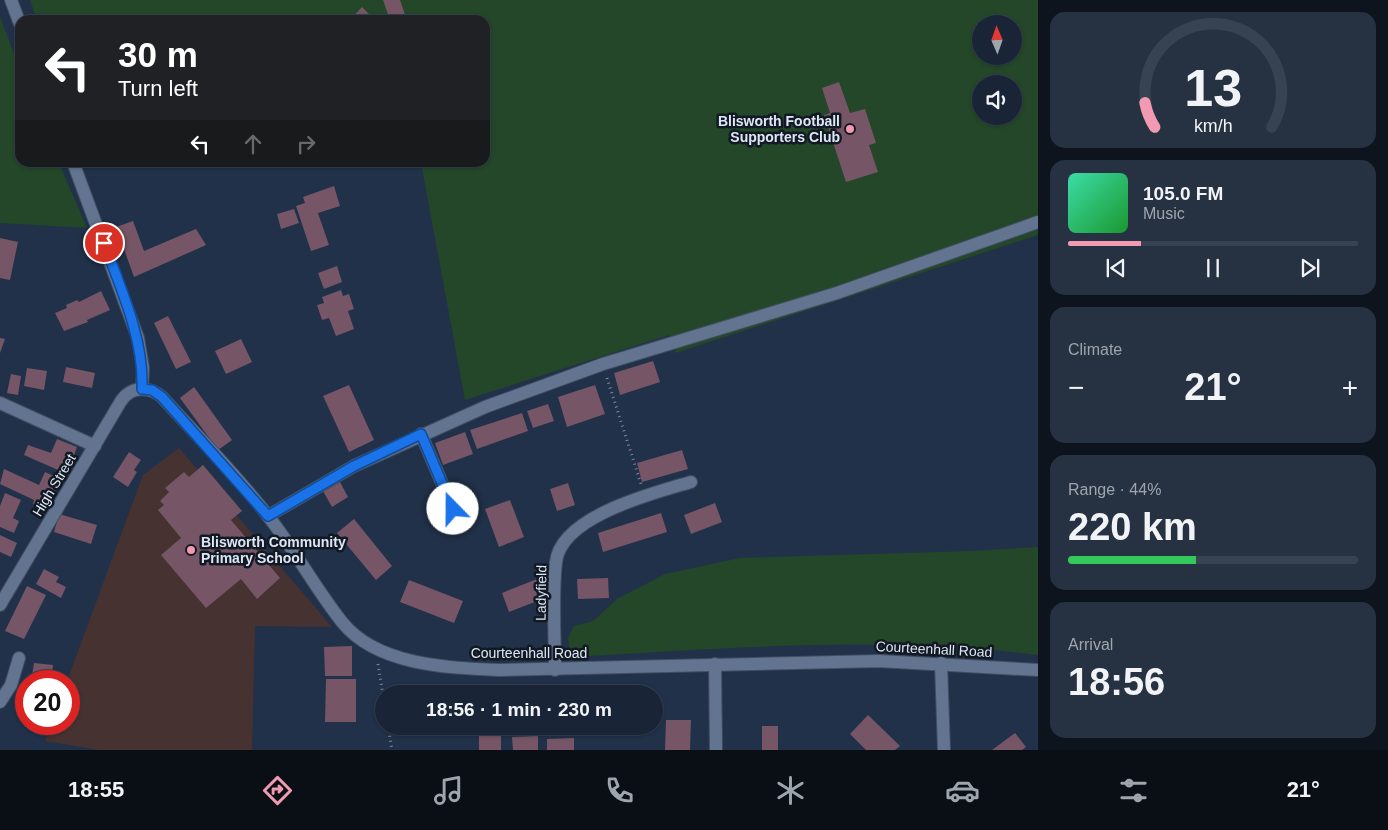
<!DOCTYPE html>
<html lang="en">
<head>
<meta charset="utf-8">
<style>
	:root { --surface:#192537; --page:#263142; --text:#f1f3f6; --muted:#9fa5ad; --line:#374252; --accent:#f19ab1 }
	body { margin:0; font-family:Arial,sans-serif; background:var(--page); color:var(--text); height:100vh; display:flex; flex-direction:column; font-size:19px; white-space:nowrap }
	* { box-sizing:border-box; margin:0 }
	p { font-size:16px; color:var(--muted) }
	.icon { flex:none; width:28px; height:28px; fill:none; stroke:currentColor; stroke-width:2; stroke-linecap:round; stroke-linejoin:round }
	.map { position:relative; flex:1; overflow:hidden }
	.drawer { display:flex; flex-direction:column; gap:12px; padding:12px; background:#0e141e; width:350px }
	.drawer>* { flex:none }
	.top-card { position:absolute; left:15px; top:15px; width:475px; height:152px; border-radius:15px; box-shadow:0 1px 4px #0004,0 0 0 1px var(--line); background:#202124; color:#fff; overflow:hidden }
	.needle { width:32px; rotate:358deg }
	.controls { position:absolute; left:972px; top:15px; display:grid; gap:10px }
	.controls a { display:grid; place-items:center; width:50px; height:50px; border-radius:50%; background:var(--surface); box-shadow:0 1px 4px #0004,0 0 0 1px var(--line); font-size:25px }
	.speed { position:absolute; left:15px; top:670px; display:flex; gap:10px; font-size:25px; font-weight:700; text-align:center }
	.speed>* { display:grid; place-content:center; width:65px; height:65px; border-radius:50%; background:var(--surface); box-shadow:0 1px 4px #0004,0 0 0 1px var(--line); line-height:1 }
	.speed .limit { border:8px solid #d22; background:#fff; color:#111 }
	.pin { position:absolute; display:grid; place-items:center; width:42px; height:42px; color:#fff; margin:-21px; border:2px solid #fff; border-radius:50%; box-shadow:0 1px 5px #0007 }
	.me { position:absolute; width:55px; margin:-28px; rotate:338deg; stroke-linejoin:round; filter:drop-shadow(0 0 4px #0008) }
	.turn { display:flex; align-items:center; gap:18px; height:105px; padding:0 20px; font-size:22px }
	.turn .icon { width:65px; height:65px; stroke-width:2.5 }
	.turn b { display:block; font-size:35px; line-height:42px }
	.lanes { display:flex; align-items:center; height:48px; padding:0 20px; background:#0003; justify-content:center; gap:25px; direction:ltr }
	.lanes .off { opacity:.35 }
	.big { font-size:38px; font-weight:600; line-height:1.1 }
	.drawer .widget { flex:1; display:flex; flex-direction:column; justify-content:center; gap:8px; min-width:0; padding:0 18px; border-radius:15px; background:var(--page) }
	.drawer .dial { align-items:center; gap:0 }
	.dial svg { height:130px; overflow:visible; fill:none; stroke:var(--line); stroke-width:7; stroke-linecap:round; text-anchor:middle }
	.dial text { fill:var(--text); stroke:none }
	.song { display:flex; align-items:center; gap:15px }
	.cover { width:60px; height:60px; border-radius:8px; background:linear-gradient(135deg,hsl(160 70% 55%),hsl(130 70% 35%)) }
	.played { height:5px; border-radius:2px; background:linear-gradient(90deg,var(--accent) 25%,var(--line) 25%) }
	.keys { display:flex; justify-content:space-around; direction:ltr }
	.heat { display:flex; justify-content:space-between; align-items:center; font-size:28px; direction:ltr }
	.charge { height:8px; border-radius:4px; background:linear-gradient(90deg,#34c759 44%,var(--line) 0) }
	.trip { position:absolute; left:375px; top:685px; width:288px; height:50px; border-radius:25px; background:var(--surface); box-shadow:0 1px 4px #0004,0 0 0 1px var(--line); font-weight:600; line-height:50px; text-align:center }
	.dock { display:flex; height:80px; justify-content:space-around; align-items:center; background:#0a0f16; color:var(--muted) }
	.dock .icon { width:35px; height:35px }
	.dock .selected { color:var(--accent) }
	.dock b { font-size:22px; color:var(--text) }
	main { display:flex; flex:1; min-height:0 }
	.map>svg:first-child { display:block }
</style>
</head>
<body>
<main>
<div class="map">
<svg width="1038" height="750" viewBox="0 0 1038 750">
	<rect width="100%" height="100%" fill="#213149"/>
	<!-- education -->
	<path fill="#463231" d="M179,448L332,627L255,626L252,750H99L45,741L51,724H69V681H67L143,475Z"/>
	<!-- green -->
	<g fill="#234728" fill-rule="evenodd">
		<path d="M30,0H1038V235L676,353L669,335L465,400L421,163L485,162V20H37ZM981,24H1014V56H981ZM981,84H1014V116H981Z"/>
		<path d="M0,17L20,69V162L59,163L87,228L0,223Z"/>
		<path d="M1038,547V655C889,636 739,647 589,656L570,650L568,638L574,626L593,621L617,599L665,574L740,558L973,551Z"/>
	</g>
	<!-- building -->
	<g fill="#755566">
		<path d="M383,0H400L405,15L390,20Z"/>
		<path d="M362,7L375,20H350Z"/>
		<path d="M839,82L850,113L865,109L876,143L869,145L878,172L846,182L824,115L830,113L822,88Z"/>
		<path d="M334,186L340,206L318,213L329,245L311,251L296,206L305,203L303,197Z"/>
		<path d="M294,209L299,223L281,229L277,214Z"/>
		<path d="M133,221L144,251L196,229L206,245L134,277L116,227Z"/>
		<path d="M0,238L18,242L10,280L0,278Z"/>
		<path d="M337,266L342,282L324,289L318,273Z"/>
		<path d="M341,290L343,296L349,294L354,309L348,311L354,329L336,336L329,318L322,320L317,305L324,303L322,297Z"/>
		<path d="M101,291L110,310L87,320L88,322L64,331L55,313L67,308L66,305L77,300L79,302Z"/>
		<path d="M168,316L191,362L176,369L154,323Z"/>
		<path d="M0,338L5,339L0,353Z"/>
		<path d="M241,339L252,362L226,374L215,351Z"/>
		<path d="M653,361L660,382L620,395L614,373Z"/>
		<path d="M66,367L95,373L92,388L63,382Z"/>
		<path d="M27,368L47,371L44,390L24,386Z"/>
		<path d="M11,374L21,376L18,395L7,393Z"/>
		<path d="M349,385L374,440L349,452L323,396Z"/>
		<path d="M595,385L605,414L567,427L558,397Z"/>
		<path d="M194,387L232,440L218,450L180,398Z"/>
		<path d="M548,404L554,421L533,428L527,411Z"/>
		<path d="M522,413L528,431L477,449L470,430Z"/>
		<path d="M465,432L473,454L443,465L435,443Z"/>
		<path d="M57,439L77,447L67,474L24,455L28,445L51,453Z"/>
		<path d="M682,450L688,469L642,482L637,463Z"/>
		<path d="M129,452L141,460L134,470L137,472L128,487L113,477Z"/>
		<path d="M203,465L242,511L231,520L280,578L257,599L241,579L206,608L161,555L181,538L158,510L164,505L160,501L169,492L165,488L184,472L189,477Z"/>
		<path d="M4,469L39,485L45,472L61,479L47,510L33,504L34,500L0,484Z"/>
		<path d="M340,482L348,497L332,507L323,491Z"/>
		<path d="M568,483L575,505L557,511L550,489Z"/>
		<path d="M5,493L21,500L13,518L19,521L14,533L0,527V506Z"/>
		<path d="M510,500L524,537L499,547L485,509Z"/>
		<path d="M715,503L722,522L691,534L684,515Z"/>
		<path d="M661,513L667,532L603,552L598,533Z"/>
		<path d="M59,514L97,525L91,544L54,532Z"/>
		<path d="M354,519L392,566L376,580L337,533Z"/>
		<path d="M0,535L17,543L11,557L0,552Z"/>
		<path d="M44,569L59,577L56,582L66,587L61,598L36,584Z"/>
		<path d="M608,578L609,598L578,599L577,579Z"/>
		<path d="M537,579L545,598L509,612L502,593Z"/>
		<path d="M409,580L463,601L454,623L400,602Z"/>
		<path d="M27,586L46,595L24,639L5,631Z"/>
		<path d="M352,646V676H325L324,647Z"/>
		<path d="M34,663L53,665L51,681H31Z"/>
		<path d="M326,679H356V722H325Z"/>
		<path d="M19,685L26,686V705L16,704Z"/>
		<path d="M868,715L900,746L895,750H866L850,734Z"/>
		<path d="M666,720H691L690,750H665Z"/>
		<rect x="762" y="726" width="16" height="24"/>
		<path d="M1015,733L1026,747L1022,750H992Z"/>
		<rect x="479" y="734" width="22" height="16"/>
		<path d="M538,736V750H513L512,737Z"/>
		<path d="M574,738V750H547V739Z"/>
	</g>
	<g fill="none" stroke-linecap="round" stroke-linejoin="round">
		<!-- minor casing -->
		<g stroke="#414e62" stroke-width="14">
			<g id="minor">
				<path d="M11,0L20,24"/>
				<path d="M73,162L138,338L143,368L142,389"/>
				<path d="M0,403L95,446"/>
				<path d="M421,434L453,509"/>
				<path d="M268,516L354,466L485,407L603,364L837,293L1038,222"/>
				<path d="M0,605L121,401C131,386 149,386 162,397C197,436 236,474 268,516C295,550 315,588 342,622C377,666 450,668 501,670L879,661L1038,670"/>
				<path d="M941,663L944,750"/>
				<path d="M715,664L716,750"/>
				<path d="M555,670C555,636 552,595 556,562C561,516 654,493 691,482"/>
				<path d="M0,702L11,685L19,658"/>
			</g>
		</g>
		<!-- path -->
		<g stroke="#7c899d" stroke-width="3" stroke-dasharray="1 4" stroke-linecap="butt">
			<path d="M607,378L641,484"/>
			<path d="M378,664L384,701"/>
			<path d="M388,726L392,750"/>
		</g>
		<!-- minor -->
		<use href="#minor" stroke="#62748f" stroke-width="12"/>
	</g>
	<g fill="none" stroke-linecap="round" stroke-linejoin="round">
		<!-- route casing -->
		<g stroke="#114b97" stroke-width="12">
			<path id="route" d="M104,243C121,289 144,339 142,389L152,390L162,397L268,516L354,466L421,434L453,509"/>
		</g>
		<!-- route -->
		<use href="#route" stroke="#1a73e8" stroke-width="9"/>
	</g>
	<!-- markers -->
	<g fill="#f19ab1" stroke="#121923" stroke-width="2">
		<circle cx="850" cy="129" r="5"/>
		<circle cx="191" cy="550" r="5"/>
	</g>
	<g text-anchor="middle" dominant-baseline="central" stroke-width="5" stroke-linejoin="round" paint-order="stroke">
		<!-- poi labels -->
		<g font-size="14" font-weight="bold" fill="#dce6f6" stroke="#121923" text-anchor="end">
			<text x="840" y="121">Blisworth Football<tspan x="840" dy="16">Supporters Club</tspan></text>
			<text x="201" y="542" text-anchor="start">Blisworth Community<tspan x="201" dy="16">Primary School</tspan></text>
		</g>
		<!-- street labels -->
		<g font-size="14" fill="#dce6f6" stroke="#121923">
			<text transform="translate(54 485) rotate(-59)">High Street</text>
			<text transform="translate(541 593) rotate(-89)">Ladyfield</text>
			<text transform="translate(934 649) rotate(3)">Courteenhall Road</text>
			<text x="529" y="653">Courteenhall Road</text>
		</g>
	</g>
</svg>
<div class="controls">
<a><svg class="needle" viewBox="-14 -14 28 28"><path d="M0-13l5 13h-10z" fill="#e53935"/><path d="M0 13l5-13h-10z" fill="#9fa5ad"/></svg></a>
<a><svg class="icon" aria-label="sound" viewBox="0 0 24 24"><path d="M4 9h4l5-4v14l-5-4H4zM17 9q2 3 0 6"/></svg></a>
</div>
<div class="speed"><div class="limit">20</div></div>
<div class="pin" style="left:104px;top:243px;background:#d93025"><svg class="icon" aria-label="arrive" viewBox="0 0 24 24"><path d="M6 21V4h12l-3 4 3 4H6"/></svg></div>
<svg class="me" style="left:453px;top:509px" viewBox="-20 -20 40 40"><circle r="19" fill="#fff"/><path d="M0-13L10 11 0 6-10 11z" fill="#1a73e8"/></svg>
<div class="trip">18:56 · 1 min · 230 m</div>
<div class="top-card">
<div class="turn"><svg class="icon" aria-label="left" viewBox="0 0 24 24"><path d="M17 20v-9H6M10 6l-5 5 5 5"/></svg><div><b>30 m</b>Turn left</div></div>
<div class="lanes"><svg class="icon" aria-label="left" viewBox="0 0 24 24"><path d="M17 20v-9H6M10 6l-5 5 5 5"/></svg><svg class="icon off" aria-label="ahead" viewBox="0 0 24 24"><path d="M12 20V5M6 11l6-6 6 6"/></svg><svg class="icon off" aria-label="right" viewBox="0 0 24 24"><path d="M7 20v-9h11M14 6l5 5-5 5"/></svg></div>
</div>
</div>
<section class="drawer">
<div class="widget dial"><svg viewBox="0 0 100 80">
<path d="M14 69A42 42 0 1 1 86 69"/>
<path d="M14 69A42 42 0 0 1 8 54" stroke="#f19ab1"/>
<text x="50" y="56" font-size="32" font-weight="700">13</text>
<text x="50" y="72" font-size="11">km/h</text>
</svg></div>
<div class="widget">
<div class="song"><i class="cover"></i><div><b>105.0 FM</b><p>Music</p></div></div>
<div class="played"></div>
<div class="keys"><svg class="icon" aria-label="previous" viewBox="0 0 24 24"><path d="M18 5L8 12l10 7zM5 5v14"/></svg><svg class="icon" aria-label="pause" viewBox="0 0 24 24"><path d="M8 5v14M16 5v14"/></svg><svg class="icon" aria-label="next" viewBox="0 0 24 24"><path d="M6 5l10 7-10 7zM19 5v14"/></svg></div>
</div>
<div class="widget"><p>Climate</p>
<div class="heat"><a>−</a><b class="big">21°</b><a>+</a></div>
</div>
<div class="widget"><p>Range · 44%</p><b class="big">220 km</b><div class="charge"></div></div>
<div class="widget"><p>Arrival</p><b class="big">18:56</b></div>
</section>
</main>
<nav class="dock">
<b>18:55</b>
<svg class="icon selected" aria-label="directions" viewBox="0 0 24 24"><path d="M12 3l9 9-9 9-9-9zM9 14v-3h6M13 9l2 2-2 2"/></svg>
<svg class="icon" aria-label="music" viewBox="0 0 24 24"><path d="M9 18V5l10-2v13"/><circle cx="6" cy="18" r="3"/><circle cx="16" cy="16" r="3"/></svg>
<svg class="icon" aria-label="phone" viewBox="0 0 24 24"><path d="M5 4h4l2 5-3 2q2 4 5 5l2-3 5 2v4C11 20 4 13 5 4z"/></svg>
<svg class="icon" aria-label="climate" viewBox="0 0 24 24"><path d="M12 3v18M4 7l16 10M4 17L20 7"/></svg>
<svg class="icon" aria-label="car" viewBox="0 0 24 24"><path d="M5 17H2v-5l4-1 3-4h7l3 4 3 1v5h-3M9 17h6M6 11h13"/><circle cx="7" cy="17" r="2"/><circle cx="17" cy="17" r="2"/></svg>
<svg class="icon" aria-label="filters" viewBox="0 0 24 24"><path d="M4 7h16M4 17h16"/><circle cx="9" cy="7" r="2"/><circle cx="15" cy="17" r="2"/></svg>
<b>21°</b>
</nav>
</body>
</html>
